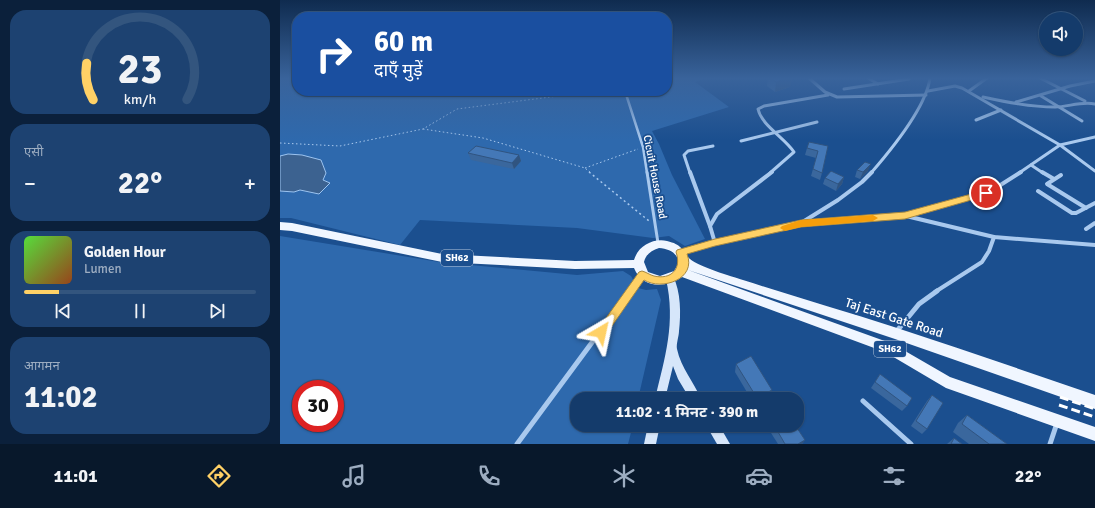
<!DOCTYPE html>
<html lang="hi">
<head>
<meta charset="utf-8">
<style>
	:root { --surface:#143b6b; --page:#1d4271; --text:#f1f3f6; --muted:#9dadc1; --line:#33557e; --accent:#ffd166 }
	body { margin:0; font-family:Signika,"Noto Sans Devanagari",sans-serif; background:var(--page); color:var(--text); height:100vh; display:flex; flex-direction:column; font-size:15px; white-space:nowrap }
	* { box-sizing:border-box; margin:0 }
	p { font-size:13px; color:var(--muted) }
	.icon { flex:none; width:22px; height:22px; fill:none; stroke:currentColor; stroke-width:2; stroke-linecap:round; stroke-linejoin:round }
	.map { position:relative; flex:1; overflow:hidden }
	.sheet { display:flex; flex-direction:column; gap:10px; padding:10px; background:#0b203b; width:280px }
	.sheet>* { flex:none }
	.banner { position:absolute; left:12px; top:12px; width:380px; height:84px; border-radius:16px; box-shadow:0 1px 3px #0004,0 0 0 1px var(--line); background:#1a4fa0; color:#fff; overflow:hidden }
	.fabs { position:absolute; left:759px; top:12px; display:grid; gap:8px }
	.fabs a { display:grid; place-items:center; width:44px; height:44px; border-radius:50%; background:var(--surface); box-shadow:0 1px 3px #0004,0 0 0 1px var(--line); font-size:20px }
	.speed { position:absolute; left:12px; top:380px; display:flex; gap:8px; font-size:20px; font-weight:700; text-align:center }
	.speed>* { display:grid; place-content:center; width:52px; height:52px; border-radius:50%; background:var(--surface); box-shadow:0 1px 3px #0004,0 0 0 1px var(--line); line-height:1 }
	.speed .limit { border:6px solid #d22; background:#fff; color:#111 }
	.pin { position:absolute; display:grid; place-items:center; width:34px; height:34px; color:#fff; margin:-17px; border:2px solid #fff; border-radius:50%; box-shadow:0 1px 4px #0007 }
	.me { position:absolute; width:44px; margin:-22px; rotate:36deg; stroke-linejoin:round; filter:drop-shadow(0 0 3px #0008) }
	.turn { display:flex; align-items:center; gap:14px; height:84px; padding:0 16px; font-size:18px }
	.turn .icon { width:52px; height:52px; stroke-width:2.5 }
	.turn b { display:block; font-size:28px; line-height:34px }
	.big { font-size:30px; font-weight:700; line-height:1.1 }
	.sheet .widget { flex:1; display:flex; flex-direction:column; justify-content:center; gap:6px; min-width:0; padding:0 14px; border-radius:16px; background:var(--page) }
	.sheet .dial { align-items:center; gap:0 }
	.dial svg { height:104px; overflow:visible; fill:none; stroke:var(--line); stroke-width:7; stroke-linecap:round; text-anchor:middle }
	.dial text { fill:var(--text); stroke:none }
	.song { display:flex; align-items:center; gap:12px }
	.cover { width:48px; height:48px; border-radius:6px; background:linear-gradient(135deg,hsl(110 70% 55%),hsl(20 70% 35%)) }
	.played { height:4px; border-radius:2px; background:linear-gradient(90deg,var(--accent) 15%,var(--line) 15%) }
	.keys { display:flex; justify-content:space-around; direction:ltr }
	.heat { display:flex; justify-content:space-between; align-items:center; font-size:22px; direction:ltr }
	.trip { position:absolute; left:290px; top:392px; width:234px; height:40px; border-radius:16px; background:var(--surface); box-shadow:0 1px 3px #0004,0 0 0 1px var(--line); font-weight:700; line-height:40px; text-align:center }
	.tabs { display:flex; height:64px; justify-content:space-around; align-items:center; background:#08182b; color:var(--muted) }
	.tabs .icon { width:28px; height:28px }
	.tabs .current { color:var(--accent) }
	.tabs b { font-size:18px; color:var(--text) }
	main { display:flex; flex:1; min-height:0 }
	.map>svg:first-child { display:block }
</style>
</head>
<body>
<main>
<section class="sheet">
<div class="widget dial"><svg viewBox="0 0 100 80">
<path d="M14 69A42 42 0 1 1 86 69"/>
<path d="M14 69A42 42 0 0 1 9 41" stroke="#ffd166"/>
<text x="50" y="56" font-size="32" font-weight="700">23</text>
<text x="50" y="72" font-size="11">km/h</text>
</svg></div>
<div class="widget"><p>एसी</p>
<div class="heat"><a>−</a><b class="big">22°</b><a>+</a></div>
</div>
<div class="widget">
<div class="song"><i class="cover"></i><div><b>Golden Hour</b><p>Lumen</p></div></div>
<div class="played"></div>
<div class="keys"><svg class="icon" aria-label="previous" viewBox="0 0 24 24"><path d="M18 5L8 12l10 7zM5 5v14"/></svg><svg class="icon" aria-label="pause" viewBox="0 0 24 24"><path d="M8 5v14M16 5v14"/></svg><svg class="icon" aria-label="next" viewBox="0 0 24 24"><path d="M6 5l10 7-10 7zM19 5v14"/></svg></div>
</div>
<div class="widget"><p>आगमन</p><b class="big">11:02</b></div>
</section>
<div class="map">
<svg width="815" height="444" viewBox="0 0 815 444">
	<rect width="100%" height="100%" fill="#1b4f8f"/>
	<!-- green -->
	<g fill="#2e69ad" fill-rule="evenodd">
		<path d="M0,78H17V91H387V78H425L415,82L449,107L372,131L379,144L392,175L425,239L405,246L389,236L373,238L297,228L140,220L120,245L11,218H0Z"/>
		<path d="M0,236L159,262L297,275L343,271L351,276L358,288L366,290L377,289L381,300L358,399H297V425H353L348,444H0ZM21,389H55V423H21Z"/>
	</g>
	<!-- water -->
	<path fill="#3c6290" stroke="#9cc4f0" d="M8,154L22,155L41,160L46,173L43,180L50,183L39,194L20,190L14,192L0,191V156Z"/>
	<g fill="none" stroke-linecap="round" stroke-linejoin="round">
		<!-- path-far1 -->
		<g stroke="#a9c9ee" stroke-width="1" stroke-dasharray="1.5 2.5" stroke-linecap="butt">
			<path d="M143,129L203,138L305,168L311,173"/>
			<path d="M0,143L60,146L143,129L177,109L286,95L299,91"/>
			<path d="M305,168L358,149"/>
		</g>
		<!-- path -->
		<path stroke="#a9c9ee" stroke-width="1.5" stroke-dasharray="2 3" stroke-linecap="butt" d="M309,172L369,221"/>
		<!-- lane-far1 -->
		<path stroke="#a9c9ee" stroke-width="2.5" d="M345,91L363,147L367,173"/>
		<!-- lane -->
		<path stroke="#a9c9ee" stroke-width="3" d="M367,172L378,243"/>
		<!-- street-far2 -->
		<g stroke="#a9c9ee" stroke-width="3">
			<path d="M529,78L545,92L557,97L646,95"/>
			<path d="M588,78L598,84"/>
			<path d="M760,78L805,101"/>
			<path d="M564,89L629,79"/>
			<path d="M648,91L675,86L682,88L780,145L815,171"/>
			<path d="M689,91L707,78"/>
			<path d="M761,96L802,121"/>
			<path d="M703,97C726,102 750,107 775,107C788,107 801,101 815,104"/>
			<path d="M736,102L790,86L815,81"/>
			<path d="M696,120L721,110"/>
			<path d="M461,141L537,122"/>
			<path d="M751,165L763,173"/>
			<path d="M410,173L404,155L408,151L433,146"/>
			<path d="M490,173L514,152C504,137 482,126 478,109L484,106L548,95"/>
			<path d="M591,173C611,150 646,108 650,78"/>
			<path d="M739,173L780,145L815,137"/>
		</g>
		<!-- street-far1 -->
		<g stroke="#a9c9ee" stroke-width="4">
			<path d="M410,172L430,226"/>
			<path d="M762,172L774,179"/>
			<path d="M781,175L767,184L806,208"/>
			<path d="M758,191L792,213H796L815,203"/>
			<path d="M626,216L714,237L815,245"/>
			<path d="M523,224L625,215L698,196L711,191L741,172"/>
			<path d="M806,229L815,223"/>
			<path d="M435,243L430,226L437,214L492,172"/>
			<path d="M401,252L521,223L558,200L582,182L592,172"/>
			<path d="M350,292L362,275"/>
			<path d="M655,292L702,262L709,251L714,237"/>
		</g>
		<!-- street -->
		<g stroke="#a9c9ee" stroke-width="5">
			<path d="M616,332L639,304L657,291"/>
			<path d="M583,401L631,444"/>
			<path d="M237,444L350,291"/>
			<path d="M770,444L777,423"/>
		</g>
		<!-- secondary -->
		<g fill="#d6e6fa" fill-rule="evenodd">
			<path d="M390,275L393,276C401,292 401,314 399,331C399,336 396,344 397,349C401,368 414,382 421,399H410L398,379L393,366L385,399H375C385,357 396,323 386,279L387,276Z"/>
			<path d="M368,425H380L376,444H364Z"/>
			<path d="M426,425H439L450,444H437Z"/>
		</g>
		<!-- primary -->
		<path fill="#f0f6ff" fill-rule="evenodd" d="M0,222L12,223L162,254L295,261L354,260C358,246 373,238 387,241C404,245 401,251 410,259C419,267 451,276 463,280C513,296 564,311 614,327C681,349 748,372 815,395V409L615,339L408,270L613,344L670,377L815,427V441L666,388L605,352L402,277C386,288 362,289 354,268L295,269L162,262L12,231L0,230ZM379,248C389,249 397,252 399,263L394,271L380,276L368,272L364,262C366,254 371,251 379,248Z"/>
		<!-- rail -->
		<g stroke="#fff" stroke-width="3" stroke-dasharray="9 4" stroke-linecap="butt">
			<path d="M780,397L815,409"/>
			<path d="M779,405L815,417"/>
		</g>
	</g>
	<!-- wall -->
	<g fill="#3a679d">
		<path d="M488,78H512L510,87L495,92L487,86Z"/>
		<path d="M548,146L542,173L540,180L531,176L536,158L525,155L527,148Z"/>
		<path d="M188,153L239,155L241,161L234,169L191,160Z"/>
		<path d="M577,170L588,171L580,179L575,177Z"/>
		<path d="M564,177L562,184L556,191L543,184L545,178Z"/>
		<path d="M456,364L490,398L488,399H471L455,372Z"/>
		<path d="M600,374L627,406L622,411L591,388Z"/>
		<path d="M652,395L647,429L642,434L631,426L647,401Z"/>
		<path d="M687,415L727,444H689L673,432L678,423Z"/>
		<path d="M486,425H515L525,440L522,444H498Z"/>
		<path d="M674,438L682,444H667Z"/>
	</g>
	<!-- shaded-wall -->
	<g fill="#305480">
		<path d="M510,78H512L510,87L495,92L496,82Z"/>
		<path d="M239,155L241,161L234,169L232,163Z"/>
		<path d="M591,164L588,171L580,179L583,172Z"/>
		<path d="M564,177L562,184L556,191L558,184Z"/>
		<path d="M492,390L490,398L488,399H477V398Z"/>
		<path d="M525,440L522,444H518Z"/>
	</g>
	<!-- building -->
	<g fill="#4478b7" stroke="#305480">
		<path d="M490,78H510L496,82Z"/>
		<path d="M529,142L548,146L542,173L533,169L538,151L527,148Z"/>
		<path d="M196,146L239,155L232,163L188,153Z"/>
		<path d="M585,162L591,164L583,172L577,170Z"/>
		<path d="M551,171L564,177L558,184L545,178Z"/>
		<path d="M471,356L492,390L477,398L456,364Z"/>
		<path d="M600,374L632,398L627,406L595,382Z"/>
		<path d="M652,395L663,403L647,429L636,421Z"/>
		<path d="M687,415L727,444H709L682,424Z"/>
		<path d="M494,425H515L525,440L518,444H505Z"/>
		<path d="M674,438L682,444H671Z"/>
	</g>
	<!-- sky -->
	<linearGradient id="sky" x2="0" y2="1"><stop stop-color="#0f2b4f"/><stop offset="0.56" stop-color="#39639b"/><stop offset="1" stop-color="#39639b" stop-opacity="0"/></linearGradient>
	<rect width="815" height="140" fill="url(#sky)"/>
	<!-- route -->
	<path fill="#ffd166" stroke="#a68842" d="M706,190L709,191L710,193L709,195L625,219L521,227L435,246L407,254C417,279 382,291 364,280L325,336L321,337L317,336L316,332L359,272L362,271C366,272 370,275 374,276C391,280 402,269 396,252L397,250L435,239L521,220L625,212Z"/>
	<!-- slow -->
	<path fill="#f59e0b" d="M593,215L598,218L593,221L521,227L505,231L500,228L502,226L521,220Z"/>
	<g text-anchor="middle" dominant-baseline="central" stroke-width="3.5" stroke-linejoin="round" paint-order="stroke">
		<!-- shield labels -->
		<g fill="#1b4f8f" stroke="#bbcadd" stroke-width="1">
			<rect x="161" y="250" width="32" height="16" rx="3"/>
			<rect x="594" y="341" width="32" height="16" rx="3"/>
		</g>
		<g font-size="10" font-weight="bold" fill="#fff">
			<text x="177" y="258">SH62</text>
			<text x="610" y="349">SH62</text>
		</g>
		<!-- street labels -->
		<g font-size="11" fill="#fff" stroke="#1b4f8f">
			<text transform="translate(375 177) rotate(79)">Cicuit House Road</text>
		</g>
		<!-- near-street labels -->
		<g font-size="13" fill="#fff" stroke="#1b4f8f">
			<text transform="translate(614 318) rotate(18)">Taj East Gate Road</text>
		</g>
	</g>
</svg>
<div class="fabs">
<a><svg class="icon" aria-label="sound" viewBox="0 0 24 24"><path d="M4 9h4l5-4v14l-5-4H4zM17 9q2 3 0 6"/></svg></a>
</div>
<div class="speed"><div class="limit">30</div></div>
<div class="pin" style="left:706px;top:193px;background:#d93025"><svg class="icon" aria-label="arrive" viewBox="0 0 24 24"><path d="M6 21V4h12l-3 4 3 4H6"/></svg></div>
<svg class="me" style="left:321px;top:332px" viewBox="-20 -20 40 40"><path d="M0-17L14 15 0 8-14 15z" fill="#ffd166" stroke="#fff" stroke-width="4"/></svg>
<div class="trip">11:02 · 1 मिनट · 390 m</div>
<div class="banner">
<div class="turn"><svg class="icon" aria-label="right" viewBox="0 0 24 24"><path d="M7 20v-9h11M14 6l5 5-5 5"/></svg><div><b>60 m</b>दाएँ मुड़ें</div></div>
</div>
</div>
</main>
<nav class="tabs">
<b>11:01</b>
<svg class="icon current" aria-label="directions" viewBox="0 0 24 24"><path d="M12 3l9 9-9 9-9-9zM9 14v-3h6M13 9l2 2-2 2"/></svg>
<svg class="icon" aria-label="music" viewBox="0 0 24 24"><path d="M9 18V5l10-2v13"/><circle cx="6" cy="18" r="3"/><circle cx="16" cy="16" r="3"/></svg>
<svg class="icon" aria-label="phone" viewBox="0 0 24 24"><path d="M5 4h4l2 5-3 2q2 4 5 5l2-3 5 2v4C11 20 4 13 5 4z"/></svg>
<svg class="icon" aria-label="climate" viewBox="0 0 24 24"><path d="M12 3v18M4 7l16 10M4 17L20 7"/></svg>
<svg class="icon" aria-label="car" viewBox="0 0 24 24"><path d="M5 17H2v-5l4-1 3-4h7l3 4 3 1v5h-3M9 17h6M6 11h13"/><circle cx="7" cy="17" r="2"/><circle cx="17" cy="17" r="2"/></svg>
<svg class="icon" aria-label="filters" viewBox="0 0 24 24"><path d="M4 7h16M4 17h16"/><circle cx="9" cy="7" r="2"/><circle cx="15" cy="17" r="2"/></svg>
<b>22°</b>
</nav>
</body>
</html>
